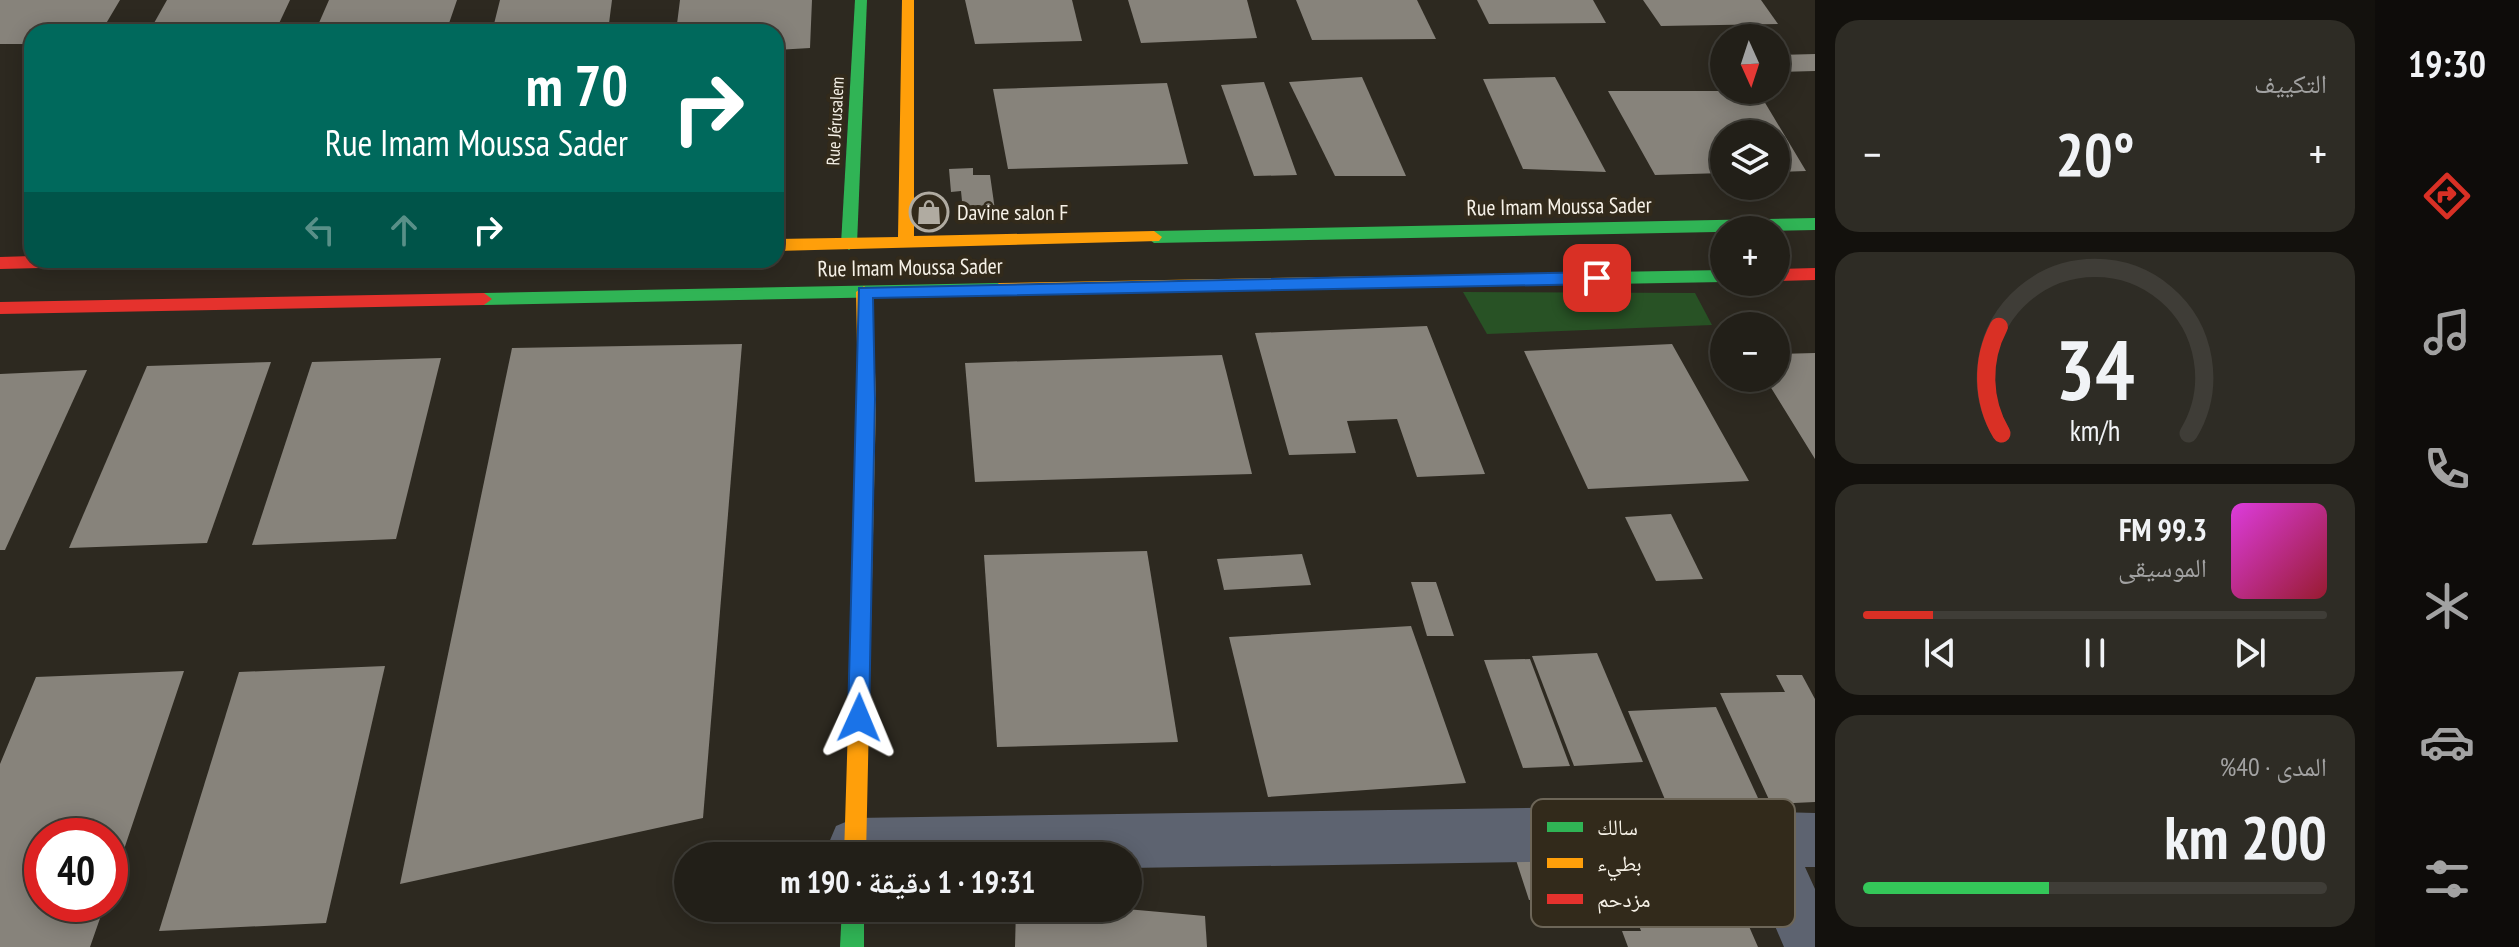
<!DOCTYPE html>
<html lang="ar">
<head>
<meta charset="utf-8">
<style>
	:root { --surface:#221f18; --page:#2e2c25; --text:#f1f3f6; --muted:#a2a2a2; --line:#3f3d37; --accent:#d93025 }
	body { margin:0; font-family:"PT Sans Narrow","Noto Naskh Arabic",sans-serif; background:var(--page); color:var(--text); direction:rtl; height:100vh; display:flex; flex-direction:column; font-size:30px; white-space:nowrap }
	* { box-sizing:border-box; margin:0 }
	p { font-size:26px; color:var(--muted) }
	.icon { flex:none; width:44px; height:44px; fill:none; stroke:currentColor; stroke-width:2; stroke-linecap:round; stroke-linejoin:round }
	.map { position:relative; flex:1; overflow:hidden; direction:ltr }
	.details { display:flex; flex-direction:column; gap:20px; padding:20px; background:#13110d; width:560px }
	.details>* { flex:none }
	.guide { position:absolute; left:24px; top:24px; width:760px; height:244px; border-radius:24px; box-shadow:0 4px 20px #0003,0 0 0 2px var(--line); direction:rtl; background:#00695c; color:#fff; overflow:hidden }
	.needle { width:52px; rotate:177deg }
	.buttons { position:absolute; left:1710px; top:24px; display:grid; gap:16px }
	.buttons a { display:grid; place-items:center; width:80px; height:80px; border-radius:50%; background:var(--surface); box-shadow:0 4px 20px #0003,0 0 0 2px var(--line); font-size:40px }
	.speed { position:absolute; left:24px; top:818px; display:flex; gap:16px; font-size:40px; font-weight:700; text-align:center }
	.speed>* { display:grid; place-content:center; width:104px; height:104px; border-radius:50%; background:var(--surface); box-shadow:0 4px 20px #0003,0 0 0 2px var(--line); line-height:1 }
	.speed .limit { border:12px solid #d22; background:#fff; color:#111 }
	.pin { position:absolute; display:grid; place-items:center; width:68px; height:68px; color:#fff; margin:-34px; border-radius:16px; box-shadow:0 4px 12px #0006 }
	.me { position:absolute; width:88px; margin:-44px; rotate:1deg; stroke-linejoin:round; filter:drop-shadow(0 0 6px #0008) }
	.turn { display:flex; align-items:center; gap:28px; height:168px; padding:0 24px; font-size:36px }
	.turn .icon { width:104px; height:104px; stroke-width:2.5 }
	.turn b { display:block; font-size:56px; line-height:68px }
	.lanes { display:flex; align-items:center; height:76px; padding:0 24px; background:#0003; justify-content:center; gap:40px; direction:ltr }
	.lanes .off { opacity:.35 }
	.big { font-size:60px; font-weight:700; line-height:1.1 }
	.details .card { flex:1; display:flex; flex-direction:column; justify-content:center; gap:12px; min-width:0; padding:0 28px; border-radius:24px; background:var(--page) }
	.details .dial { align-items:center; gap:0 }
	.dial svg { height:208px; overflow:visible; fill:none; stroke:var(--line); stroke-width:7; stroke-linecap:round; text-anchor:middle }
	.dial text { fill:var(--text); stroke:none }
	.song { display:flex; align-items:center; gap:24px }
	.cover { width:96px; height:96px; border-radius:12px; background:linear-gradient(135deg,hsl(300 70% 55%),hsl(350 70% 35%)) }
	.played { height:8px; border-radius:4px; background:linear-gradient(90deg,var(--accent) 15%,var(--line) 15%) }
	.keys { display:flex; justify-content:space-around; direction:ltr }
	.heat { display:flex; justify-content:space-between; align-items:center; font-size:44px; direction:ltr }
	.charge { height:12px; border-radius:6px; background:linear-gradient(90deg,#34c759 40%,var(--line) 0) }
	.trip { position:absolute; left:674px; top:842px; width:468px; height:80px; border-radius:40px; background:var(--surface); box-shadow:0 4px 20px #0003,0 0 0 2px var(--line); font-weight:700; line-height:80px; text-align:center; direction:rtl }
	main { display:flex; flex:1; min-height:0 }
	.tabs { display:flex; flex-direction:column; width:144px; justify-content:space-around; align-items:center; background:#0e0c0a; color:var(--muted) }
	.tabs .icon { width:56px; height:56px }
	.tabs .selected { color:var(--accent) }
	.tabs b { font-size:36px; color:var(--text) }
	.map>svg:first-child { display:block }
</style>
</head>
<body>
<main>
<nav class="tabs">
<b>19:30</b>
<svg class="icon selected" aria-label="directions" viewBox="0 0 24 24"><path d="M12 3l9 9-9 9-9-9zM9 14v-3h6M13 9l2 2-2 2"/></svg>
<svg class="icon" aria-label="music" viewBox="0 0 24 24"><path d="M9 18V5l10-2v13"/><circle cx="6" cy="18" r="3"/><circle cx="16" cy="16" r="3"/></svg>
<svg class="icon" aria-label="phone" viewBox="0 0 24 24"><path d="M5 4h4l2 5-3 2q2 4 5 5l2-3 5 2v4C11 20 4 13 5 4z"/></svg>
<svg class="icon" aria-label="climate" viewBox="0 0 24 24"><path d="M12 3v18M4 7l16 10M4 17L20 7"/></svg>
<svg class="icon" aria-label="car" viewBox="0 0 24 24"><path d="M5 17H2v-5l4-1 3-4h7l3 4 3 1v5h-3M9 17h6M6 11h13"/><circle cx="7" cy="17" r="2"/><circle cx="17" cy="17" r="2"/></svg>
<svg class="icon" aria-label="filters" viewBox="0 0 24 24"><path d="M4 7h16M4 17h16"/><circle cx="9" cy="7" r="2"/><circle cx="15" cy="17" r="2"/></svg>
</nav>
<section class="details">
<div class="card"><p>التكييف</p>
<div class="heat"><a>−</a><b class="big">20°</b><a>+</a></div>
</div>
<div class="card dial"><svg viewBox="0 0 100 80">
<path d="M14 69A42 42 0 1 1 86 69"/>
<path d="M14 69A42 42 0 0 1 13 28" stroke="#d93025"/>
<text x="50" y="56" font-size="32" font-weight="700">34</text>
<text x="50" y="72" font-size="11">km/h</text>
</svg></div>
<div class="card">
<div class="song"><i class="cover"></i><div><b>99.3 FM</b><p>الموسيقى</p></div></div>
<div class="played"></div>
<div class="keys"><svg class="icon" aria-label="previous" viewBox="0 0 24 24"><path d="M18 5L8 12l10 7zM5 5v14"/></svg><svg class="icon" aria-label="pause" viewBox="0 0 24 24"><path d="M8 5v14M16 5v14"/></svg><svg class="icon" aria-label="next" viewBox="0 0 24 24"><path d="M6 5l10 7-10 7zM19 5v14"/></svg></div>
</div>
<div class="card"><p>المدى · 40%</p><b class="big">200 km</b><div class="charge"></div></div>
</section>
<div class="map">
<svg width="1815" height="947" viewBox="0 0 1815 947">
	<rect width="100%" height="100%" fill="#2d2920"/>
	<!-- green -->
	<path fill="#285225" d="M1463,292L1695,293L1712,325L1487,334Z"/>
	<!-- building -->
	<g fill="#87837b">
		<path d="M0,0H120L101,32H32V44H0Z"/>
		<path d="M167,0H290L275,32H149Z"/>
		<path d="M329,0H457L446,32H315Z"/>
		<path d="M500,0H612L608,31L492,32Z"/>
		<path d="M680,0H812L810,48L776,50V32H676Z"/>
		<path d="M965,0H1072L1082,41L975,44Z"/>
		<path d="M1128,0H1247L1257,38L1141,43Z"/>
		<path d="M1296,0H1417L1436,39L1312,40Z"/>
		<path d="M1477,0H1593L1606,23L1489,24Z"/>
		<path d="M1643,0H1761L1778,24L1661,26Z"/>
		<path d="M1815,54V71L1779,72L1776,68V55Z"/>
		<path d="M1362,77L1406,176H1335L1289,82Z"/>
		<path d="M1555,77L1606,172L1523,169L1483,79Z"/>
		<path d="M1264,82L1297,175L1254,176L1221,85Z"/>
		<path d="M1167,83L1188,164L1008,169L993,89Z"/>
		<path d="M1608,91H1758L1806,171L1776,172V134H1724V173L1655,175Z"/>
		<path d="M973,168V175H990L995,210L963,211L961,191L951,192L949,169Z"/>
		<path d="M1427,326L1485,474L1417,477L1397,419L1347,421L1356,453L1289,455L1255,333Z"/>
		<path d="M742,344L703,818L400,884L512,348Z"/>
		<path d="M1672,344L1749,481L1588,489L1524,351Z"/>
		<path d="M1815,353V459L1765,378H1776V354Z"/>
		<path d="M1222,355L1252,474L975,482L965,363Z"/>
		<path d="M441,358L396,539L252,545L312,362Z"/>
		<path d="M271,362L207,543L69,548L147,366Z"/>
		<path d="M87,370L5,550H0V374Z"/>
		<path d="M1671,514L1703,579L1656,581L1625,517Z"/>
		<path d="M1147,551L1178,742L997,747L984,555Z"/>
		<path d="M1302,554L1311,585L1224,590L1217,559Z"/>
		<path d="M1411,582H1436L1454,636H1427Z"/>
		<path d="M1411,626L1466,783L1268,797L1229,637Z"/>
		<path d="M1597,653L1643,762L1574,766L1532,656Z"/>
		<path d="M1530,659L1570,766L1523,768L1484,660Z"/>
		<path d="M385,666L326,923L159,931L239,672Z"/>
		<path d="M184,671L111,888L110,836H42V904H105L90,947H0V764L36,677Z"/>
		<path d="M1776,675H1802L1815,699V802L1771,804L1720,693L1785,692Z"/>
		<path d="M1716,707L1758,798L1666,802L1628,711Z"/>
		<path d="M1717,853L1758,947H1628L1622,931H1641L1628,896L1529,900L1516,860L1623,855L1635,886L1643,887L1632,857Z"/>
		<path d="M1016,908H1115L1205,916L1207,947H1015Z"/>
	</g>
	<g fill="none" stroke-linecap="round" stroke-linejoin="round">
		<!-- street -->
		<path fill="#5d6370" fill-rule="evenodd" d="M1596,807L1815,813V867H1805L1815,889V947H1784L1749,865L1596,861L1128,868V856H833L828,845L836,826L855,818Z"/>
		<!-- fast -->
		<g fill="#30b455" fill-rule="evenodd">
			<path d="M855,0H867L857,244L849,250L841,244Z"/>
			<path d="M1815,218V230L1154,243L1146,237L1154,231Z"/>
			<path d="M1724,270V282L1384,288L1376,282L1384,276Z"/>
			<path d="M999,283L1007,289L999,295L484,305L476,299L484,293Z"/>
			<path d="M842,908H864V947H840Z"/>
		</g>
		<!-- slow -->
		<g fill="#ff9f0a" fill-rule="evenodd">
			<path d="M902,0H914V236L1154,231L1162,237L1159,241L776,251V239L898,237Z"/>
			<path d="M1384,276L1392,282L1384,288L999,295L991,289L999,283Z"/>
			<path d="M864,286L872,292L876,399L866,856H844L858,399L856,292Z"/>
		</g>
		<!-- jam -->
		<g fill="#e5322d" fill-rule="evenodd">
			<path d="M32,256V260H128L120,266L0,269V257Z"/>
			<path d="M1815,268V280L1776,281V269Z"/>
			<path d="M484,293L492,299L484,305L0,314V302Z"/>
		</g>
	</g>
	<!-- route -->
	<path fill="#1a73e8" stroke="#114b97" stroke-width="2" d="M1597,272L1605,278L1597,284L873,298L875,399L869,718L866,725L859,728L851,725L848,718L859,288Z"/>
	<!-- icons -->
	<defs>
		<g id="shop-ring" transform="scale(2)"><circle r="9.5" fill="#322a1b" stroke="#b0aba1" stroke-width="1.5"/><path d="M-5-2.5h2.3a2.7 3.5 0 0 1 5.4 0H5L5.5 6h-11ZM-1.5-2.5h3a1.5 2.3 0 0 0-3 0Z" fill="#b0aba1"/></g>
	</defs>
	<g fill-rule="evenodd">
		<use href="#shop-ring" x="929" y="212"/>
	</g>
	<g text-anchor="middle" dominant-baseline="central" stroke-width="8" stroke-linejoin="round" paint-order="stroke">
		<!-- far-street labels -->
		<g font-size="18" fill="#f6f1e7" stroke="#322a1b">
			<text transform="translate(835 121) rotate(-87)">Rue Jérusalem</text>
		</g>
		<!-- street labels -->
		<g font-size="22" fill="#f6f1e7" stroke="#322a1b">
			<text transform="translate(1559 206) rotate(-1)">Rue Imam Moussa Sader</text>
			<text transform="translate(910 267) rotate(-1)">Rue Imam Moussa Sader</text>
		</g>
		<!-- poi labels -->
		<g font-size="22" fill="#f6f1e7" stroke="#322a1b" text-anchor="start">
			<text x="957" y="212">Davine salon F</text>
		</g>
	</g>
	<!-- legend -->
	<rect x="1531" y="799" width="264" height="128" rx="12" fill="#322a1b" stroke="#6d6658" stroke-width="2"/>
	<rect x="1547" y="822" width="36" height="10" fill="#30b455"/>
	<rect x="1547" y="858" width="36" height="10" fill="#ff9f0a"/>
	<rect x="1547" y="894" width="36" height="10" fill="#e5322d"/>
	<g font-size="22" fill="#f6f1e7">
		<text x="1597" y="835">سالك</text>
		<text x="1597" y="871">بطيء</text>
		<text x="1597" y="907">مزدحم</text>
	</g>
</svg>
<div class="buttons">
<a><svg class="needle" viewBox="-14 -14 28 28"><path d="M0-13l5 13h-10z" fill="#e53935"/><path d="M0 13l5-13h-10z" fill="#a2a2a2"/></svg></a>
<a><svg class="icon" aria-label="layers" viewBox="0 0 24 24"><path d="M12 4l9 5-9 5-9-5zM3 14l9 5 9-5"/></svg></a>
<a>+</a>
<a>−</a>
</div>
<div class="speed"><div class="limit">40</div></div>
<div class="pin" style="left:1597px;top:278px;background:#d93025"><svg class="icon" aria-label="arrive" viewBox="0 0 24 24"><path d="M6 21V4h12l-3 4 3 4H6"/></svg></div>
<svg class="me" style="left:859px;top:718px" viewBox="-20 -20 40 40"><path d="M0-17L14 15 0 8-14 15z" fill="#1a73e8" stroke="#fff" stroke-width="4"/></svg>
<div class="trip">19:31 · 1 دقيقة · 190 m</div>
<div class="guide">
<div class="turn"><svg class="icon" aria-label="right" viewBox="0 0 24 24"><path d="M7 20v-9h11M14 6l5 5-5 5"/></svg><div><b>70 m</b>Rue Imam Moussa Sader</div></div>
<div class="lanes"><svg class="icon off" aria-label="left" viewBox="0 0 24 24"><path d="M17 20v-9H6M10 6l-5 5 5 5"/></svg><svg class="icon off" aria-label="ahead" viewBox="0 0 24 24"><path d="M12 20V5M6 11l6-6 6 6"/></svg><svg class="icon" aria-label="right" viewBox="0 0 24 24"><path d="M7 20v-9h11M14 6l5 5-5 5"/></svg></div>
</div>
</div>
</main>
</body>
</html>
